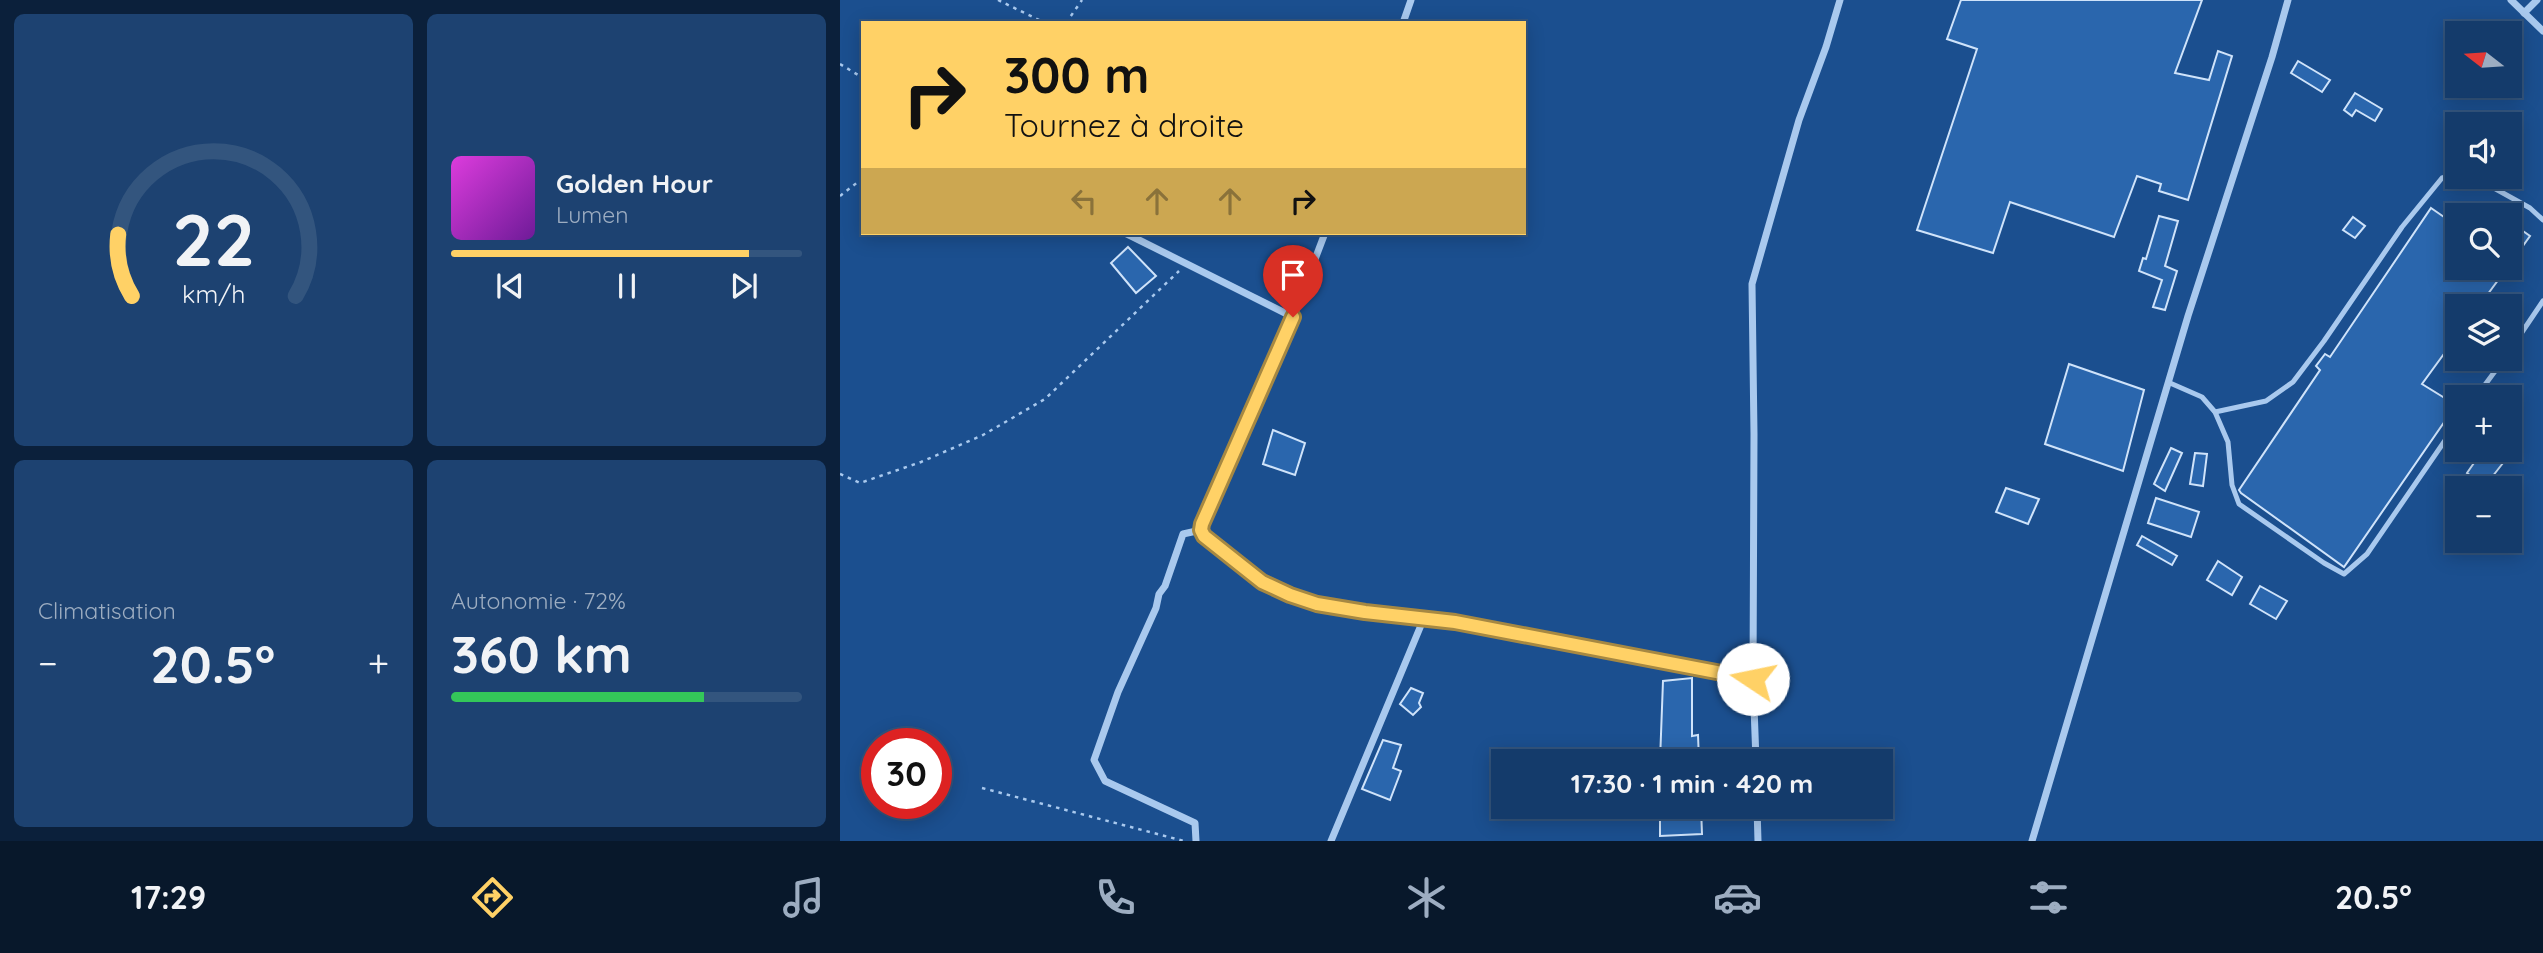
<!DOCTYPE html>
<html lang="fr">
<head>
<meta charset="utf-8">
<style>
	:root { --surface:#143b6b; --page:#1d4271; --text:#f1f3f6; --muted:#9dadc1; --line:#33557e; --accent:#ffd166 }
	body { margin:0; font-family:Quicksand,sans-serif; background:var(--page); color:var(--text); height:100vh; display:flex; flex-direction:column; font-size:26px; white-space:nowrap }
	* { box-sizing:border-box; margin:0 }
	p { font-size:23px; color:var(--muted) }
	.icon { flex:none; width:38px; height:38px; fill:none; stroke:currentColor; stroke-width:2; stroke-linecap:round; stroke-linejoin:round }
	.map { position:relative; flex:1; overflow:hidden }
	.sheet { display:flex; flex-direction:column; gap:14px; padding:14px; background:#0b203b; width:840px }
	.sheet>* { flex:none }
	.hud { position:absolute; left:21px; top:21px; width:665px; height:214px; border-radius:0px; box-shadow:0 4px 18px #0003,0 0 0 2px var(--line); background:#ffd166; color:#111; overflow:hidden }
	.needle { width:46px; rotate:287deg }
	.controls { position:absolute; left:1605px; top:21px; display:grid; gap:14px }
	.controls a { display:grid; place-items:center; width:77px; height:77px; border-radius:0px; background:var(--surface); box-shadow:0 4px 18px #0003,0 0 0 2px var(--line); font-size:35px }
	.speed { position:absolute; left:21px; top:728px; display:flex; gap:14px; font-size:35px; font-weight:700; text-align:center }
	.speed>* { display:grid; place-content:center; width:91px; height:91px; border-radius:50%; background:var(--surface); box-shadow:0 4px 18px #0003,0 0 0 2px var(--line); line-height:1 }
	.speed .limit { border:10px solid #d22; background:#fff; color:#111 }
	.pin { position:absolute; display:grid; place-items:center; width:60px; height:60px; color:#fff; margin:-72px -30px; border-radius:50% 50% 50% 0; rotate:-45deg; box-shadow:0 0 7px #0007 }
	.pin .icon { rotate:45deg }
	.me { position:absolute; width:77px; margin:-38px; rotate:281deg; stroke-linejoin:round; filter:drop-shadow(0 0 5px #0008) }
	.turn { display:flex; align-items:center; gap:24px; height:147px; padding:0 28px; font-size:32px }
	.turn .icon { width:91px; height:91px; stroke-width:2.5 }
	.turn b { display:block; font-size:49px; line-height:60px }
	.lanes { display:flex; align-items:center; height:66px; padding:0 28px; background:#0003; justify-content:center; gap:35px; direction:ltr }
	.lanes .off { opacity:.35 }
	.big { font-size:52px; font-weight:700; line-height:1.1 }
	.sheet .widget { flex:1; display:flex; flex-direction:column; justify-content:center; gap:10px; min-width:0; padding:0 24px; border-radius:10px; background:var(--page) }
	.sheet .dial { align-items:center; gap:0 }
	.dial svg { height:182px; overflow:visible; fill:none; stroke:var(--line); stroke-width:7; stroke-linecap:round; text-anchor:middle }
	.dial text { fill:var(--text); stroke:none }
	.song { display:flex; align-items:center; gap:21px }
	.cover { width:84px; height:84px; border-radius:10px; background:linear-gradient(135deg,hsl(300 70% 55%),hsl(280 70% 35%)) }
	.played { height:7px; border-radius:4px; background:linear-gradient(90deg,var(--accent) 85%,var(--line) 85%) }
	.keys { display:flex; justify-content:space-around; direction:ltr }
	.heat { display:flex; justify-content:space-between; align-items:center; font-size:38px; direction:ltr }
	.charge { height:10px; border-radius:5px; background:linear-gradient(90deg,#34c759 72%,var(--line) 0) }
	.sheet .tiles { flex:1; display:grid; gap:14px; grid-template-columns:repeat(2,1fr) }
	.trip { position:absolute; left:651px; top:749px; width:402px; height:70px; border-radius:0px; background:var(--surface); box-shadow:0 4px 18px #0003,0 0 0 2px var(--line); font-weight:700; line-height:70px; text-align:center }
	.menu { display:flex; height:112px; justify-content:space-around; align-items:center; background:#08182b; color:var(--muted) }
	.menu .icon { width:49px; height:49px }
	.menu .current { color:var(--accent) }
	.menu b { font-size:32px; color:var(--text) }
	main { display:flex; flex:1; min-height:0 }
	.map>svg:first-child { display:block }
</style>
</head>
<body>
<main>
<section class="sheet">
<div class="tiles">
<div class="widget dial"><svg viewBox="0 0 100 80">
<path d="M14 69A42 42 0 1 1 86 69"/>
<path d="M14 69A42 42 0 0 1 8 42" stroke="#ffd166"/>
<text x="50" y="56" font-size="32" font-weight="700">22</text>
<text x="50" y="72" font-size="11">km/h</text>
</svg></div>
<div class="widget">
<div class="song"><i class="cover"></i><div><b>Golden Hour</b><p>Lumen</p></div></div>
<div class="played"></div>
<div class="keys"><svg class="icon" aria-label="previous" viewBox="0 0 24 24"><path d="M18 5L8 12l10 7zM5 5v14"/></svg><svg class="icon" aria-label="pause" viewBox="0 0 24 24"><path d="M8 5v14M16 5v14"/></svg><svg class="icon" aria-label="next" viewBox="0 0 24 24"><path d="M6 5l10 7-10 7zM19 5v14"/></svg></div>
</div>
<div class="widget"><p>Climatisation</p>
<div class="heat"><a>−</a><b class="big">20.5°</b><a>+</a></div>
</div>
<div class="widget"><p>Autonomie · 72%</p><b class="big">360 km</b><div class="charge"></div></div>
</div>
</section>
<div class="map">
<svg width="1703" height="841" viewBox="0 0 1703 841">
	<rect width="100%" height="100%" fill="#1b4f8f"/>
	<!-- building -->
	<g fill="#2a66ad" stroke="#cfe3fa" stroke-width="2">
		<path d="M1121,0H1362L1335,73L1369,80L1378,51L1392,56L1348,200L1319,191L1321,184L1297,176L1274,237L1170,202L1153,253L1077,230L1137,49L1107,39Z"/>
		<path d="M1458,61L1490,80L1482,92L1451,73Z"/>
		<path d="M1515,93L1542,109L1535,121L1516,110L1512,116L1504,110Z"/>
		<path d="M1591,208L1617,226V268H1667L1639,306H1617V336L1582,384L1616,405L1504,567L1401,493L1399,490L1480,370L1476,366L1485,354L1490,357Z"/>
		<path d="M1319,216L1338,221L1325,266L1337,271L1325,310L1313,307L1322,280L1299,271L1303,258L1306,259Z"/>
		<path d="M1513,217L1525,226L1515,238L1503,230Z"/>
		<path d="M1670,222L1690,236L1670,264Z"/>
		<path d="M288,247L316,276L296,293L271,263Z"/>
		<path d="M1229,364L1304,390L1283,471L1205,444Z"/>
		<path d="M433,430L465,443L455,475L423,464Z"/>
		<path d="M1331,448L1342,453L1325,491L1314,484Z"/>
		<path d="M1643,450H1664L1670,454L1645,486L1627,473Z"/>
		<path d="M1355,453L1367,454L1363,486L1350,484Z"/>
		<path d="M1166,488L1199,499L1188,524L1156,512Z"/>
		<path d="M1316,498L1359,512L1351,537L1308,523Z"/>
		<path d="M1302,536L1337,556L1332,565L1297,545Z"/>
		<path d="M1378,561L1402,577L1392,595L1367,580Z"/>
		<path d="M1420,586L1447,601L1436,619L1410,604Z"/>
		<path d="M852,678V736L858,735L859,761H820L823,681Z"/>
		<path d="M571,688L583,693L579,703L581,707L573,715L560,704Z"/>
		<path d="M543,740L561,745L553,768L561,771L550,800L522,789Z"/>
		<path d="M820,807H861L862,834L820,836Z"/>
	</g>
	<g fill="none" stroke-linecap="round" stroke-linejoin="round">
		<!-- path -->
		<g stroke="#a9c9ee" stroke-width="2.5" stroke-dasharray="3.5 5" stroke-linecap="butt">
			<path d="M158,0L205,23"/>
			<path d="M226,23L242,0"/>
			<path d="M0,64L23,78"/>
			<path d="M0,196L23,178"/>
			<path d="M0,474L20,483L81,462L143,435L205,399L339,271"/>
			<path d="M142,788L344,841"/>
		</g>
		<!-- lane -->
		<g stroke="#a9c9ee" stroke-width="5">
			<path d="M1634,177L1690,208L1703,220"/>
			<path d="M1670,350L1703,301"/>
			<path d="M1330,383L1362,397L1375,412L1388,442L1392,485L1399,504L1484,563L1504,574L1527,554L1617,423"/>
			<path d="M1636,397L1664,359"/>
			<path d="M1375,412L1426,401L1453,382L1484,341L1562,227L1602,178L1617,174"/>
		</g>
		<!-- street -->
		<g stroke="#a9c9ee" stroke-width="7">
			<path d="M1671,0L1703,31"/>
			<path d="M1684,13L1697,0"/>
			<path d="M563,23L571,0"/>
			<path d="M285,233L453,317"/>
			<path d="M485,233L453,317L362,524L361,530L364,536L422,582L450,595L477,604L525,612L615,622L913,679"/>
			<path d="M916,761L913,679L914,434L912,284L959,120L986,47L1000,0"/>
			<path d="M917,807L918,841"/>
			<path d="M356,841L355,823L265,781L254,760L278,692L316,608L319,594L325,586L343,534L361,530"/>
			<path d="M491,841L584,618"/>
			<path d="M1192,841L1348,316L1432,57L1448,0"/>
		</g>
	</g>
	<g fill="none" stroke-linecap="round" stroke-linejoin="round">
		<!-- route casing -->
		<g stroke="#a68842" stroke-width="18">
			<path id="route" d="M453,317L362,524L361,530L364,536L422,582L450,595L477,604L525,612L615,622L913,679"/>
		</g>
		<!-- route -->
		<use href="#route" stroke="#ffd166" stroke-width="12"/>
	</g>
</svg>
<div class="controls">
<a><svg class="needle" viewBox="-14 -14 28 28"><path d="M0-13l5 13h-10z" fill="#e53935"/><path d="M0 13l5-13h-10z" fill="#9dadc1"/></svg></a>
<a><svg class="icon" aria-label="sound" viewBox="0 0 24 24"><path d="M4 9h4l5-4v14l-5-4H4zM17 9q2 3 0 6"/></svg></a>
<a><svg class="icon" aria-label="search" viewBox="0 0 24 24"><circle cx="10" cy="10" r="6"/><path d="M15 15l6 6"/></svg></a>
<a><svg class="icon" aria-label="layers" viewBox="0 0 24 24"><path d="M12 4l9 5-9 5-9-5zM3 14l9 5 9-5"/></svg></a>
<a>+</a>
<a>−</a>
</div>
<div class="speed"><div class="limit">30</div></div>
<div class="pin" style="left:453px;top:317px;background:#d93025"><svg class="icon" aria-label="arrive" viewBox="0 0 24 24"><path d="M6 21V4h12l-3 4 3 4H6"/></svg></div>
<svg class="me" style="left:913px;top:679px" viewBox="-20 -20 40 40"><circle r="19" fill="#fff"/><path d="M0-13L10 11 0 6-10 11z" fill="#ffd166"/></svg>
<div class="trip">17:30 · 1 min · 420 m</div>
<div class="hud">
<div class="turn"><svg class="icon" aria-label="right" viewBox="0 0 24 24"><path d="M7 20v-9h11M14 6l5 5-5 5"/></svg><div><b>300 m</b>Tournez à droite</div></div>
<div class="lanes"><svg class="icon off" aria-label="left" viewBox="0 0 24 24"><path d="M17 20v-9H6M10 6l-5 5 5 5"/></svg><svg class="icon off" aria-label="ahead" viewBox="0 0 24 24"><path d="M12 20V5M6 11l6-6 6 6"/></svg><svg class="icon off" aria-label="ahead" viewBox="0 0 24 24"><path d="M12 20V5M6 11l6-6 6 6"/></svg><svg class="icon" aria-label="right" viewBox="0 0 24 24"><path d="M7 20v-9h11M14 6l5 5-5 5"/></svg></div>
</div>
</div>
</main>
<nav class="menu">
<b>17:29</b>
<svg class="icon current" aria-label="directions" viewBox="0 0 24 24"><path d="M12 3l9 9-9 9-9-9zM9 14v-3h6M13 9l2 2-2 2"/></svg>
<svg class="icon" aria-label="music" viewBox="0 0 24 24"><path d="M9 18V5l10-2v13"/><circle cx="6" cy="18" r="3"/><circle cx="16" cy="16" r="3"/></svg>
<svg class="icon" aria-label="phone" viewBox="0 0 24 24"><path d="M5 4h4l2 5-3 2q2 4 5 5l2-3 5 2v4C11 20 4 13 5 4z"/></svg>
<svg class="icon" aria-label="climate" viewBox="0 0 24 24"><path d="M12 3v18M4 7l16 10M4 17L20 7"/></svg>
<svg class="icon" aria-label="car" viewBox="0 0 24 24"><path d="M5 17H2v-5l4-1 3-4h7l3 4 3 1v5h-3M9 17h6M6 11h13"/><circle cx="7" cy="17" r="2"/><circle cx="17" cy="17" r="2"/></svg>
<svg class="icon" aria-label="filters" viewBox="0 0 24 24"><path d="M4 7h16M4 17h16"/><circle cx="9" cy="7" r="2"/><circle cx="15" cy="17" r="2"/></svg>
<b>20.5°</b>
</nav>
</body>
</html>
